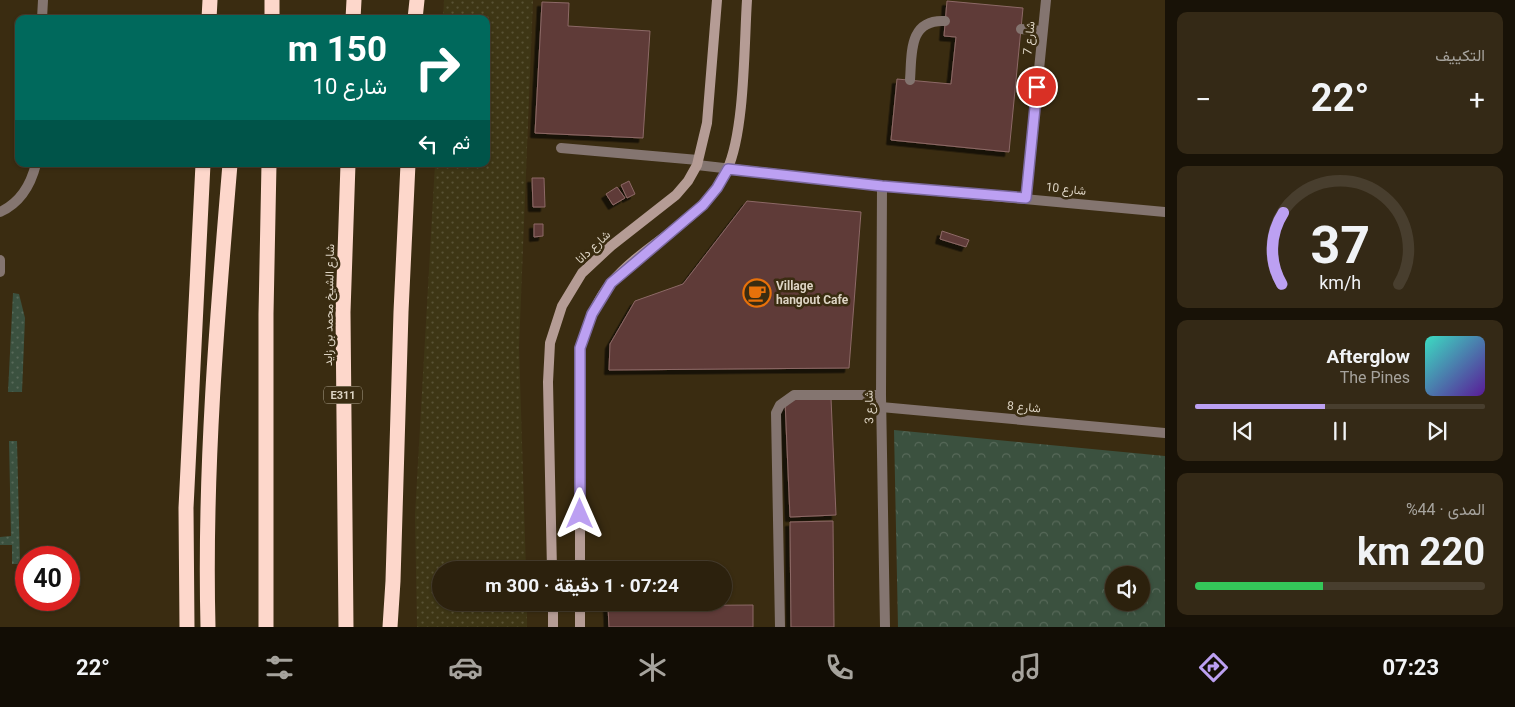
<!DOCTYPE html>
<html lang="ar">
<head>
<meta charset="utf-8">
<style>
	:root { --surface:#2c210d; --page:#342916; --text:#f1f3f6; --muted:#a6a39d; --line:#483e2e; --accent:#bca0f2 }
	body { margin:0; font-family:Roboto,Vazirmatn,sans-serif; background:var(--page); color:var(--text); direction:rtl; height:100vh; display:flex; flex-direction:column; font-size:19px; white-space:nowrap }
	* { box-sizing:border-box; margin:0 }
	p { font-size:16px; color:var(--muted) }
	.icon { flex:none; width:28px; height:28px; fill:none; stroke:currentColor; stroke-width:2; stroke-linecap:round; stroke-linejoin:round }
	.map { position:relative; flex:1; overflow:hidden; direction:ltr }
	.sheet { display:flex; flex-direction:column; gap:12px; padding:12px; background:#181207; width:350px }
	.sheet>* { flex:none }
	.top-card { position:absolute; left:15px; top:15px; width:475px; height:152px; border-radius:10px; box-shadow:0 1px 4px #0004,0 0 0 1px var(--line); direction:rtl; background:#00695c; color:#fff; overflow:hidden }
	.fabs { position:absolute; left:1105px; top:566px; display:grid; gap:10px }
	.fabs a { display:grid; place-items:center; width:45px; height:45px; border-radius:50%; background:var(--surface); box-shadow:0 1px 4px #0004,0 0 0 1px var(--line); font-size:25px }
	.speed { position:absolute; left:15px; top:546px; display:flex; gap:10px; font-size:25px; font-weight:700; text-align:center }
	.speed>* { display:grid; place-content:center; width:65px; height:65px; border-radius:50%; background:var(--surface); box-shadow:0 1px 4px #0004,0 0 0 1px var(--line); line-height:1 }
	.speed .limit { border:8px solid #d22; background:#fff; color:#111 }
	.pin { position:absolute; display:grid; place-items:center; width:42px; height:42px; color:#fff; margin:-21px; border:2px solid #fff; border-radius:50%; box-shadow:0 1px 5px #0007 }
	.me { position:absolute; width:55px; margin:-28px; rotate:0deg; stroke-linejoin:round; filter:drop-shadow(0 0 4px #0008) }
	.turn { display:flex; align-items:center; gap:18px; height:105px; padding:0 20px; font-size:22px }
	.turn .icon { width:65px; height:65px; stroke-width:2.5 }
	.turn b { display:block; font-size:35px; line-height:42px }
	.then { display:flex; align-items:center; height:48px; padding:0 20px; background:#0003; gap:10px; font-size:19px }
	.big { font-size:38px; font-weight:700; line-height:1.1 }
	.sheet .card { flex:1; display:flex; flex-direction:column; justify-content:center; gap:8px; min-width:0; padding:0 18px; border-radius:10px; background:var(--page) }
	.sheet .dial { align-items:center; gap:0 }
	.dial svg { height:130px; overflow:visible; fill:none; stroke:var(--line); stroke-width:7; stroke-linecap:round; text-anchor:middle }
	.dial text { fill:var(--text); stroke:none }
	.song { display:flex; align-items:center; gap:15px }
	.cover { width:60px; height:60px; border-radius:8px; background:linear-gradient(135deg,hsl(170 70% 55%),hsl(270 70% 35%)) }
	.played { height:5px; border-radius:2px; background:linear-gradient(90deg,var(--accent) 45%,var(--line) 45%) }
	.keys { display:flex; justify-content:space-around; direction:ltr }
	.heat { display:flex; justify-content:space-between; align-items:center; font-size:28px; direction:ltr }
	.charge { height:8px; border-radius:4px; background:linear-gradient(90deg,#34c759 44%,var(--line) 0) }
	.trip { position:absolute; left:432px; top:561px; width:300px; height:50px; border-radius:25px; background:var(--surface); box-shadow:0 1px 4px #0004,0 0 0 1px var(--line); font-weight:700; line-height:50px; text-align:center; direction:rtl }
	.tabs { display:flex; height:80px; justify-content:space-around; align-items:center; background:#120d05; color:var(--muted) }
	.tabs .icon { width:35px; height:35px }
	.tabs .selected { color:var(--accent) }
	.tabs b { font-size:22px; color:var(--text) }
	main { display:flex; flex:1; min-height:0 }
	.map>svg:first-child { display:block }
</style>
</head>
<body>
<main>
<section class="sheet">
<div class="card"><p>التكييف</p>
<div class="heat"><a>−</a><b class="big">22°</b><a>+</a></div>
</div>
<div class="card dial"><svg viewBox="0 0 100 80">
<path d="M14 69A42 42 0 1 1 86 69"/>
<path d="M14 69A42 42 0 0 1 15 25" stroke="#bca0f2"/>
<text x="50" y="56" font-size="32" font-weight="700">37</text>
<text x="50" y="72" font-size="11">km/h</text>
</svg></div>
<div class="card">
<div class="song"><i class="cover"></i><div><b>Afterglow</b><p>The Pines</p></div></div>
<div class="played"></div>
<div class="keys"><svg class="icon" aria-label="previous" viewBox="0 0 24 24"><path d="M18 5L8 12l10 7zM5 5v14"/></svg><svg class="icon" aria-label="pause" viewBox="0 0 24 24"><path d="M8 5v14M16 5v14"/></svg><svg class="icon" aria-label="next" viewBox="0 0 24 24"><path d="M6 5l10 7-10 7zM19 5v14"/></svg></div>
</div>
<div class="card"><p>المدى · 44%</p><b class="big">220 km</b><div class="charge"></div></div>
</section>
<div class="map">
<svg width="1165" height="627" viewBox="0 0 1165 627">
	<defs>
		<pattern id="forest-crowns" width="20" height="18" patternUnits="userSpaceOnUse" patternTransform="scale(1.25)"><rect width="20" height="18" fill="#3b513f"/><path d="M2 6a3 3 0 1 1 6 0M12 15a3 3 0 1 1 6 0" fill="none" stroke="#576959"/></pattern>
		<pattern id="sand-dots" width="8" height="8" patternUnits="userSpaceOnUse" patternTransform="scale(1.25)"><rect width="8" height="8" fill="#3e3615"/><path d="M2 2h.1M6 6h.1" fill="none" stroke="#595235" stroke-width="1.8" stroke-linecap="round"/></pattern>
		<pattern id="garden-dots" width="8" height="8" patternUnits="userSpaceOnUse" patternTransform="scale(1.25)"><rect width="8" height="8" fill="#3b513f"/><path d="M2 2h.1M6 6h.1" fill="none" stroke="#576959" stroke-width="1.8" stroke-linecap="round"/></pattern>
		<filter id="shadow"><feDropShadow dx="-4.5" dy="4.5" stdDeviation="0" flood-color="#0009"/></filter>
	</defs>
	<rect width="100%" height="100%" fill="#3a2c11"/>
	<!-- forest -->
	<path fill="url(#forest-crowns)" fill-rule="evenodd" d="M894,430L1165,456V627H898ZM1114,575H1141V602H1114Z"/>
	<!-- sand -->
	<path fill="url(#sand-dots)" d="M444,0H533L519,347L526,570H441V602L527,603V627H417L415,515L435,164H486V19H443Z"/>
	<!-- garden -->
	<g fill="url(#garden-dots)">
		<path d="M13,293L19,294L25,318L22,392H8Z"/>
		<path d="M9,441H17L20,564H12V545H0V537L11,536Z"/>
	</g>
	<!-- building -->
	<g fill="#5e3b39" stroke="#8d6966" filter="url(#shadow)">
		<path d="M947,1L1023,8L1009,152L891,140L897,79L951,84L956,37L944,36Z"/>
		<path d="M542,2L569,3L568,26L650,31L643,138L535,133Z"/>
		<path d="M532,178H544L545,207H533Z"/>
		<path d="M629,181L635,194L627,198L621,185Z"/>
		<path d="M617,187L625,198L613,205L606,194Z"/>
		<path d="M747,201L861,212L849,368L609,370L610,344L635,301L683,284Z"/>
		<path d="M534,224H543V236L534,237Z"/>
		<path d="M942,231L969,240L966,247L940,239Z"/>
		<path d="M831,398L836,515L790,517L785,400Z"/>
		<path d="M833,521L834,627H791L790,522Z"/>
		<path d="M753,605V627H609L608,606Z"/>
	</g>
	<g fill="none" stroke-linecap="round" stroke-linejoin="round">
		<!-- lane -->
		<g stroke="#847570" stroke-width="10">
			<path d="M1021,29L1042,31"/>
			<path d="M910,80C912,54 908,19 945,21"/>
			<path d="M561,148L698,160"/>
			<path d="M0,260V272"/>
			<path d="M780,627L776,413L780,405L794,395H881"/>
		</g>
		<!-- street -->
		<g stroke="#847570" stroke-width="10">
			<path d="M42,19L43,0"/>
			<path d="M697,165L882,186L1165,212"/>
			<path d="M882,186L881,395L885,627"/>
			<path d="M1026,198L1046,0"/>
			<path d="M0,212C20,203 31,184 36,164"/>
			<path d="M881,407L1165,433"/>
		</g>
		<!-- secondary -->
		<g stroke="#b59c95" stroke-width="10">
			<path d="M552,570L548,382L550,343L562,306L582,273L611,246L676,195L688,181L697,165L707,123L717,0"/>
			<path d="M580,570V348C588,325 595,302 611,283C646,241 703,222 727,170C745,131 744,45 747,0"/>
			<path d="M553,602V627"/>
			<path d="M580,602V627"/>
		</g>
		<!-- highway -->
		<g stroke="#fdd7cb" stroke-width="15">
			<path d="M209,19L210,0"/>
			<path d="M272,19V0"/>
			<path d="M353,19L354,0"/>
			<path d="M415,19L417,0"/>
			<path d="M187,627L186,508L203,164"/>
			<path d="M208,627C204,472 217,318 230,164"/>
			<path d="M266,627V314L269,164"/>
			<path d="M346,627L343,312L348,164"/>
			<path d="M390,627L393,581L401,312L408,164"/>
		</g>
	</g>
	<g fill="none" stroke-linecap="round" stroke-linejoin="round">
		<!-- route casing -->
		<g stroke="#7a689d" stroke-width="12">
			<path id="route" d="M580,514V348L592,314L611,283L703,205L717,188L728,169L882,186L1026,198L1037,87"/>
		</g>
		<!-- route -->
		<use href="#route" stroke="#bca0f2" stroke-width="9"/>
	</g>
	<!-- icons -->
	<defs>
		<g id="cafe-ring" transform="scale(1.4375)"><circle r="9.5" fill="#3a2c11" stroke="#e8710a" stroke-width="1.5"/><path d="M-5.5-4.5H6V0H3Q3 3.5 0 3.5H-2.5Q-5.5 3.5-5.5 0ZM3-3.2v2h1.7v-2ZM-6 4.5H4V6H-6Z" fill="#e8710a"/></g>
	</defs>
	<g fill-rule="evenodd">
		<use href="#cafe-ring" x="757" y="293"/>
	</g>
	<g text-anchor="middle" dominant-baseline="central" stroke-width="5" stroke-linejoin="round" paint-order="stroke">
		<!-- shield labels -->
		<rect fill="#3a2c11" stroke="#aca28e" stroke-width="1" x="324" y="386.5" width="38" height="17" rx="4"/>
		<g font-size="11" font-weight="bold" fill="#ddd4c4">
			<text x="343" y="395">E311</text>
		</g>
		<!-- street labels -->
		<g font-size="12" fill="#ddd4c4" stroke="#3a2c11">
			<text transform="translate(1029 38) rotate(-84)">شارع 7</text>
			<text transform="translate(1066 189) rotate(6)">شارع 10</text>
			<text transform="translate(593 247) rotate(-43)">شارع دانا</text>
			<text transform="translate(329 305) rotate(-89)">شارع الشيخ محمد بن زايد</text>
			<text transform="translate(869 407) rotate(-91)">شارع 3</text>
			<text transform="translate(1024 407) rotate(5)">شارع 8</text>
		</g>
		<!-- poi labels -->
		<g font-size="12" font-weight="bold" fill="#ddd4c4" stroke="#3a2c11" text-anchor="start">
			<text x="776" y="286">Village<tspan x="776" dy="14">hangout Cafe</tspan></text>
		</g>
	</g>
</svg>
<div class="fabs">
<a><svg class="icon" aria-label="sound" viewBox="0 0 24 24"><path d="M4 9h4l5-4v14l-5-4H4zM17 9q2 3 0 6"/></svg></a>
</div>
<div class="speed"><div class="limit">40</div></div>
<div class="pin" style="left:1037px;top:87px;background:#d93025"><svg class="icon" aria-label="arrive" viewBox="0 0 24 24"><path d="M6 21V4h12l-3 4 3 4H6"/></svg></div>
<svg class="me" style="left:580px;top:514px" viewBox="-20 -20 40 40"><path d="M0-17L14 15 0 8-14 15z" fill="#bca0f2" stroke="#fff" stroke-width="4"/></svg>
<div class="trip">07:24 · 1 دقيقة · 300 m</div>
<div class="top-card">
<div class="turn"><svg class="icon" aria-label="right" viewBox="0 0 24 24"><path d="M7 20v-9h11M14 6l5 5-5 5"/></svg><div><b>150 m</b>شارع 10</div></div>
<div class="then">ثم<svg class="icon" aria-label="left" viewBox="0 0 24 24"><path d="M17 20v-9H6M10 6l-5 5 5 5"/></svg></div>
</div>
</div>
</main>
<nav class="tabs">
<b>07:23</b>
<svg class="icon selected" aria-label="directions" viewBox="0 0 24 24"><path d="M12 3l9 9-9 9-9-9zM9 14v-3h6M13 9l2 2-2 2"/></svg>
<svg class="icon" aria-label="music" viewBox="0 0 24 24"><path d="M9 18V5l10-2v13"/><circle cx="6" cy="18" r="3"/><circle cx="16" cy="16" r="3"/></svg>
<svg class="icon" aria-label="phone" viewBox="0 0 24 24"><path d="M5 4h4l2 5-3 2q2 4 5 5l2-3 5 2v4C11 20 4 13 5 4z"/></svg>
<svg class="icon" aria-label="climate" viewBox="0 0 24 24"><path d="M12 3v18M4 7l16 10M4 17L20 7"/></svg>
<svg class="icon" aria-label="car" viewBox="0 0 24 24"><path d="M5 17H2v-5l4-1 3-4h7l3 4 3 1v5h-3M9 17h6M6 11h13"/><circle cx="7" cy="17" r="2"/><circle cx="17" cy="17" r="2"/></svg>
<svg class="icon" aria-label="filters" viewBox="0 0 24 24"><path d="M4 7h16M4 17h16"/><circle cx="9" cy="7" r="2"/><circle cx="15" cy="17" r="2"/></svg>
<b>22°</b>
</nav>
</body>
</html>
